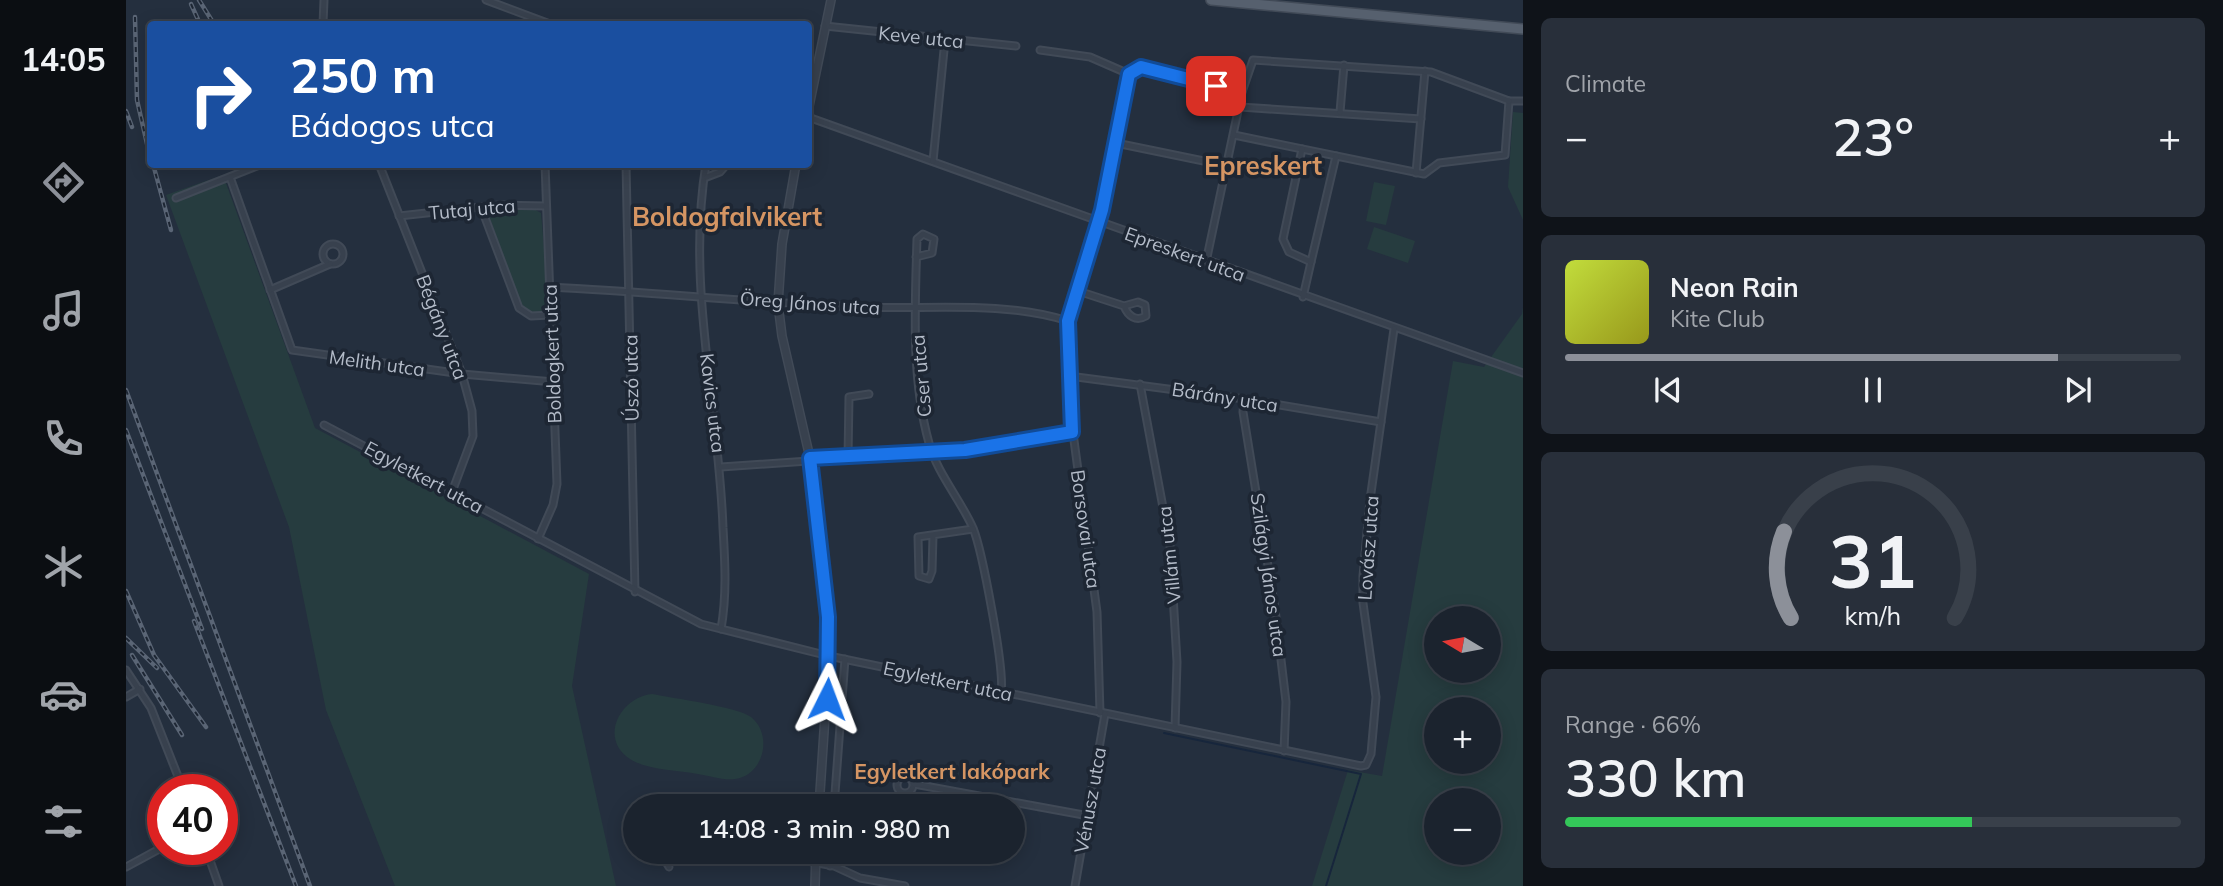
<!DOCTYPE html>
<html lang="en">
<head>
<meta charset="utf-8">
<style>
	:root { --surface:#1b232e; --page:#282f3a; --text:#f1f3f6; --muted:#a0a4aa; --line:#39404a; --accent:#8c9099 }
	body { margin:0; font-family:Mulish,sans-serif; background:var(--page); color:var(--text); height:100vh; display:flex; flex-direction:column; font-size:26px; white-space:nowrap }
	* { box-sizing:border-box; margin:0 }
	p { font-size:23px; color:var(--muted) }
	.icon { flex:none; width:38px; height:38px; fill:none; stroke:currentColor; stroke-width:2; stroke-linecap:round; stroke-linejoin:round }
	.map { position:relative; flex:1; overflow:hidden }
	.details { display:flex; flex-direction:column; gap:18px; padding:18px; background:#0f1319; width:700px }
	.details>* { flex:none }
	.top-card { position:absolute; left:21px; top:21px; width:665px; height:147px; border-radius:7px; box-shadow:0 4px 18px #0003,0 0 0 2px var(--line); background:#1a4fa0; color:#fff; overflow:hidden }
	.needle { width:46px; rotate:280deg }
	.tools { position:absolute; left:1298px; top:606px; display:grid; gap:14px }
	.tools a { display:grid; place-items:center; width:77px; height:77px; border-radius:50%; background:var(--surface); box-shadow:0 4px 18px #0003,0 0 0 2px var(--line); font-size:35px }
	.speed { position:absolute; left:21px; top:774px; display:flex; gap:14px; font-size:35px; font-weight:700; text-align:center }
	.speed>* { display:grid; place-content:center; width:91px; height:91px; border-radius:50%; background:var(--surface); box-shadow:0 4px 18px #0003,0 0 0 2px var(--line); line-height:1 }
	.speed .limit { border:10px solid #d22; background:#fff; color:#111 }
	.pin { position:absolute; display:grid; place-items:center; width:60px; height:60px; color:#fff; margin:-30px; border-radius:14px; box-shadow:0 4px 10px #0006 }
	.me { position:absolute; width:77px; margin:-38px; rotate:3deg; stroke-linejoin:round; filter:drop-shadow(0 0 5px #0008) }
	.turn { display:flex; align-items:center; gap:24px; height:147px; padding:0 28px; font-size:32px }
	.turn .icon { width:91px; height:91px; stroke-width:2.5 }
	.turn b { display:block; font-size:49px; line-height:60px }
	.big { font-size:52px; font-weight:600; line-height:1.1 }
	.details .tile { flex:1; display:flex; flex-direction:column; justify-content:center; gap:10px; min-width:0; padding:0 24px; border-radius:10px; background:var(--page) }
	.details .dial { align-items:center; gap:0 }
	.dial svg { height:182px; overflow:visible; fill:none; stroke:var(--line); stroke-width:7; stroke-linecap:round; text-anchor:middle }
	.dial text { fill:var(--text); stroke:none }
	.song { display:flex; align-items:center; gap:21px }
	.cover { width:84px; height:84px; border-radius:10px; background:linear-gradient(135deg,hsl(70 70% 55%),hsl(60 70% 35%)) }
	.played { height:7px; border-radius:4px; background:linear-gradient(90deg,var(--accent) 80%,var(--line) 80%) }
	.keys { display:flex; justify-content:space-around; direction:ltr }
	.heat { display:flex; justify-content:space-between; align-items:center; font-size:38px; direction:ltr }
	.charge { height:10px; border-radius:5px; background:linear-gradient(90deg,#34c759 66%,var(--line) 0) }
	.trip { position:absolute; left:497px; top:794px; width:402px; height:70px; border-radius:35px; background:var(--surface); box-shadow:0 4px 18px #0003,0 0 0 2px var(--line); font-weight:600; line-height:70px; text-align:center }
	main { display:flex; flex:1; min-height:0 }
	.menu { display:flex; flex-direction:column; width:126px; justify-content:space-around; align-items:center; background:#0b0e12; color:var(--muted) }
	.menu .icon { width:49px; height:49px }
	.menu .current { color:var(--accent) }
	.menu b { font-size:32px; color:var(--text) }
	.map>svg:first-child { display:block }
</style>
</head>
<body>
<main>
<nav class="menu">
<b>14:05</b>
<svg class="icon current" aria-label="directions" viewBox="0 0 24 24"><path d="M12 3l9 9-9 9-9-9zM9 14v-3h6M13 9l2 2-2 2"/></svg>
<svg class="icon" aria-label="music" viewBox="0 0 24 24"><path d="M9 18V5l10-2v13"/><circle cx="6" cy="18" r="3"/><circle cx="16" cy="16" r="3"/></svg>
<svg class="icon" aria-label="phone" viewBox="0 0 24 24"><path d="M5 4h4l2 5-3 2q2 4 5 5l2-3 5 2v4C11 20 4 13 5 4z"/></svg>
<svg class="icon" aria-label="climate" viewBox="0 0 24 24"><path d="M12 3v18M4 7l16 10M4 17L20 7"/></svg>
<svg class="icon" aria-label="car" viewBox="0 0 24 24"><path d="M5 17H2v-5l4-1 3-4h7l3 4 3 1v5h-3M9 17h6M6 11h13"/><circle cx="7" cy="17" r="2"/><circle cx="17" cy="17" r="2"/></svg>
<svg class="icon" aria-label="filters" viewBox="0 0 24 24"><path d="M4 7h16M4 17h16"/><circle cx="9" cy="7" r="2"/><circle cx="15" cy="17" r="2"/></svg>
</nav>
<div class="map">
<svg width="1397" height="886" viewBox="0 0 1397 886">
	<rect width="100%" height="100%" fill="#242f3e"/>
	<!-- green -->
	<g fill="#263c3f" fill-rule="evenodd">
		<path d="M1387,112L1397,113V220L1382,187Z"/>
		<path d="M97,175L189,428L463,574L446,686L490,886H269L200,710L163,527L40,195Z"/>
		<path d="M1248,182L1269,186L1260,225L1240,221Z"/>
		<path d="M361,210L408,209L415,213L423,304L419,313L406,315L395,307Z"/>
		<path d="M1248,227L1289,241L1282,263L1241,249Z"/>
		<path d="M1397,307V886H1186L1222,770L1256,776L1327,361L1358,367L1396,314ZM1311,618H1363V670H1311ZM1311,709H1363V761H1311ZM1311,800H1363V852H1311Z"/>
		<path d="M526,694C546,698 612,707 625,717C646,734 639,770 614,778C601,782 585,776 572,774C551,770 521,770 504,759C472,738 495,697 526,694Z"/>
	</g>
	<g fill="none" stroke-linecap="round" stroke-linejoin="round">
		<!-- stream -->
		<path stroke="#17263c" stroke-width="2" d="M1038,733L1235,774L1200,886"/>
		<!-- minor casing -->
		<g stroke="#414a57" stroke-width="9">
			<g id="minor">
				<path d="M360,0L424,24"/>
				<path d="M197,24L198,0"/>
				<path d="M699,26L890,46"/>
				<path d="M914,50L964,57L1003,74L1015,67L1116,92"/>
				<path d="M1114,107L1295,119"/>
				<path d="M1214,112L1218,65"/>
				<path d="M682,117L1397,373"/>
				<path d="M1108,135L1298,174L1313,163L1379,155L1383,101H1397"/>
				<path d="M990,143L1102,166"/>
				<path d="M1176,149L1157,239L1163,252L1185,262L1177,297"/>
				<path d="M807,161L819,40"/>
				<path d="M253,164L336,374L346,411L347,436L326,492"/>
				<path d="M500,164L509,592"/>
				<path d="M580,164C560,285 593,407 597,528C599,562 601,595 595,629"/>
				<path d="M1290,173L1299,71"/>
				<path d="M104,177L166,350L336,374L428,382"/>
				<path d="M581,177L594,172L601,164"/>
				<path d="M50,198L136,164"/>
				<path d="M355,207L393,308L405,316L424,315"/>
				<path d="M273,216L374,205L420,206"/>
				<circle cx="207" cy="254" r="10"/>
				<path d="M790,257L806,253L808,239L797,234L791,239C789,305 785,379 803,443C811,473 834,499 847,528C856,550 879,670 875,692"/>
				<path d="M1080,262L1116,92L1127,60L1305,72L1383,101"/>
				<path d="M1185,262L1210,156"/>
				<path d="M424,287C527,292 629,303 731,307C801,310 876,300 942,321"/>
				<path d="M144,290L204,264"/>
				<path d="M949,290L998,306L1012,302L1019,305L1020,316C1010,322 1002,316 998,306"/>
				<path d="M943,376L1118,399L1255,422"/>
				<path d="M1014,384L1044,545L1051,662L1049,728"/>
				<path d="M1118,399L1117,412L1149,609L1160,702L1158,751"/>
				<path d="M198,425L575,624L703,656L1235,766L1240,765L1245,754L1250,697L1237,603V576L1244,500L1268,329"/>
				<path d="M722,457L723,397L743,394"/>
				<path d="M595,467L839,450L946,432"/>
				<path d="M807,536L806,571L803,579L793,576L792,537L847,529"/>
				<path d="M412,539L427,505L431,484L419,164"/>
				<path d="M0,670L25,708L57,789"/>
				<path d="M0,697L14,689"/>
				<path d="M974,713L971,612L943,403L942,321L976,210L1003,74"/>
				<circle cx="779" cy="785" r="8"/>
				<path d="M788,784L963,816"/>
				<path d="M708,807L719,659"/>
				<path d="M80,849L93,886"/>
				<path d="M534,852L543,867"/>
				<path d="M632,852L708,866L734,878L779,886"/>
				<path d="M704,866L705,852"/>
				<path d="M0,867L37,847"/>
				<path d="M949,886L979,714"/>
			</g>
		</g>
		<!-- tertiary casing -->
		<g stroke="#414a57" stroke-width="10">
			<g id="tertiary">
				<path d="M682,111L705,0"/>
				<path d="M670,164L656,244L652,304L656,336L684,458L702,617L703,656L693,807"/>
				<path d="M689,886L690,852"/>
			</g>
		</g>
		<!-- primary casing -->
		<g stroke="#414a57" stroke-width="12">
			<path id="primary" d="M1085,0L1397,29"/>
		</g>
		<!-- minor -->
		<use href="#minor" stroke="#38414e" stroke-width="5"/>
		<!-- tertiary -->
		<use href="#tertiary" stroke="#38414e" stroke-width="7"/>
		<!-- primary -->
		<use href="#primary" stroke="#56606e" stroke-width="9"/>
		<!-- rail casing -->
		<g stroke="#5a6575" stroke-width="4.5">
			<g id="rail">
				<path d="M73,0L88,24"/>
				<path d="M65,4L74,24"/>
				<path d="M9,17L11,100L24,157"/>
				<path d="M0,111L6,127"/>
				<path d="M27,164L45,230"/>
				<path d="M0,390L184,886"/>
				<path d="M0,430L76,629"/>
				<path d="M0,591L28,655L80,727"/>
				<path d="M68,621L170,886"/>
				<path d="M0,638L31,668"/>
				<path d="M6,655L56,735"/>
			</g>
		</g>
		<!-- rail -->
		<use href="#rail" stroke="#1d2633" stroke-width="2" stroke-dasharray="5" stroke-linecap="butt"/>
	</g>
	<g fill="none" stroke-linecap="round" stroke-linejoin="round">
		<!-- route casing -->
		<g stroke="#114b97" stroke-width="18">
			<path id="route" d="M701,699L702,617L684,458L839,450L946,432L942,321L976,210L1003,74L1015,67L1090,86"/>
		</g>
		<!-- route -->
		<use href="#route" stroke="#1a73e8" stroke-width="12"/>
	</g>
	<g text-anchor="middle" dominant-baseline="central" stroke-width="7" stroke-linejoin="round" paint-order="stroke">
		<!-- street labels -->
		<g font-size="19" fill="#b4bcc9" stroke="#1d2633">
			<text transform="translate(795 37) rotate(6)">Keve utca</text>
			<text transform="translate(346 209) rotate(-5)">Tutaj utca</text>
			<text transform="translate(1059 254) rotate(20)">Epreskert utca</text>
			<text transform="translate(684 303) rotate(4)">Öreg János utca</text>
			<text transform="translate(316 327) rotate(69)">Bégány utca</text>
			<text transform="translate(426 354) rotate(-92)">Boldogkert utca</text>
			<text transform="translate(251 363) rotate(8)">Melith utca</text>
			<text transform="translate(795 376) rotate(-95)">Cser utca</text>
			<text transform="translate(505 378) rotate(-91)">Úszó utca</text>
			<text transform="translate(1099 397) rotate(9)">Bárány utca</text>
			<text transform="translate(587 403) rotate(83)">Kavics utca</text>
			<text transform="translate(298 477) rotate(28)">Egyletkert utca</text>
			<text transform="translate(960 529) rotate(82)">Borsovai utca</text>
			<text transform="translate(1242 548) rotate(-86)">Lovász utca</text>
			<text transform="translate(1043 555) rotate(-96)">Villám utca</text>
			<text transform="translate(1143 575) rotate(82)">Szilágyi János utca</text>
			<text transform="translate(822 681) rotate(12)">Egyletkert utca</text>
			<text transform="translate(964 800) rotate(-80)">Vénusz utca</text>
		</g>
		<!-- neighbourhood labels -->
		<g font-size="21" font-weight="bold" fill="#d59563" stroke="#1d2633">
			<text x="826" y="771">Egyletkert lakópark</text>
		</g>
		<!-- district labels -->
		<g font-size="26" font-weight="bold" fill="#d59563" stroke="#1d2633">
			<text x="1137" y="165">Epreskert</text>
			<text x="601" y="216">Boldogfalvikert</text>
		</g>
	</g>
</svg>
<div class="tools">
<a><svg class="needle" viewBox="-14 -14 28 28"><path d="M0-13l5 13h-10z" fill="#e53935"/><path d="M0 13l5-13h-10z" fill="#a0a4aa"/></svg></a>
<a>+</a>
<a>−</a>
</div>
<div class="speed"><div class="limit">40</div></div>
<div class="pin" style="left:1090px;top:86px;background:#d93025"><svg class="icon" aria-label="arrive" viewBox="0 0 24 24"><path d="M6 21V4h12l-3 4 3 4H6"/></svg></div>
<svg class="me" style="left:701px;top:699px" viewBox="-20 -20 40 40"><path d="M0-17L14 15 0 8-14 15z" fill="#1a73e8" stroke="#fff" stroke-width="4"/></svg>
<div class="trip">14:08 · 3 min · 980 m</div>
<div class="top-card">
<div class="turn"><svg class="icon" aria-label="right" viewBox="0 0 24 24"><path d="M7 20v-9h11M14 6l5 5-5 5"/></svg><div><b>250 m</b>Bádogos utca</div></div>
</div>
</div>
<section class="details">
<div class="tile"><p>Climate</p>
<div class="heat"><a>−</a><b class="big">23°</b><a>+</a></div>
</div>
<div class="tile">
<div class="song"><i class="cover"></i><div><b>Neon Rain</b><p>Kite Club</p></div></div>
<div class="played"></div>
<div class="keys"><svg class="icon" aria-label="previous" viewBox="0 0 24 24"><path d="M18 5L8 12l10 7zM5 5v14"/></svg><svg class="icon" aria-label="pause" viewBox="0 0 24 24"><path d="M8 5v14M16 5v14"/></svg><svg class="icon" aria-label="next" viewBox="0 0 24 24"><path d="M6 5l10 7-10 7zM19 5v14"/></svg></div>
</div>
<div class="tile dial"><svg viewBox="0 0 100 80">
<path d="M14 69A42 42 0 1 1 86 69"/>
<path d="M14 69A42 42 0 0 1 11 31" stroke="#8c9099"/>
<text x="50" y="56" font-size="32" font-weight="700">31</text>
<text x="50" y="72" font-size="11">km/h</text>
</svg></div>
<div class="tile"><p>Range · 66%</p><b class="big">330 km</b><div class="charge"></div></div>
</section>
</main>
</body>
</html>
